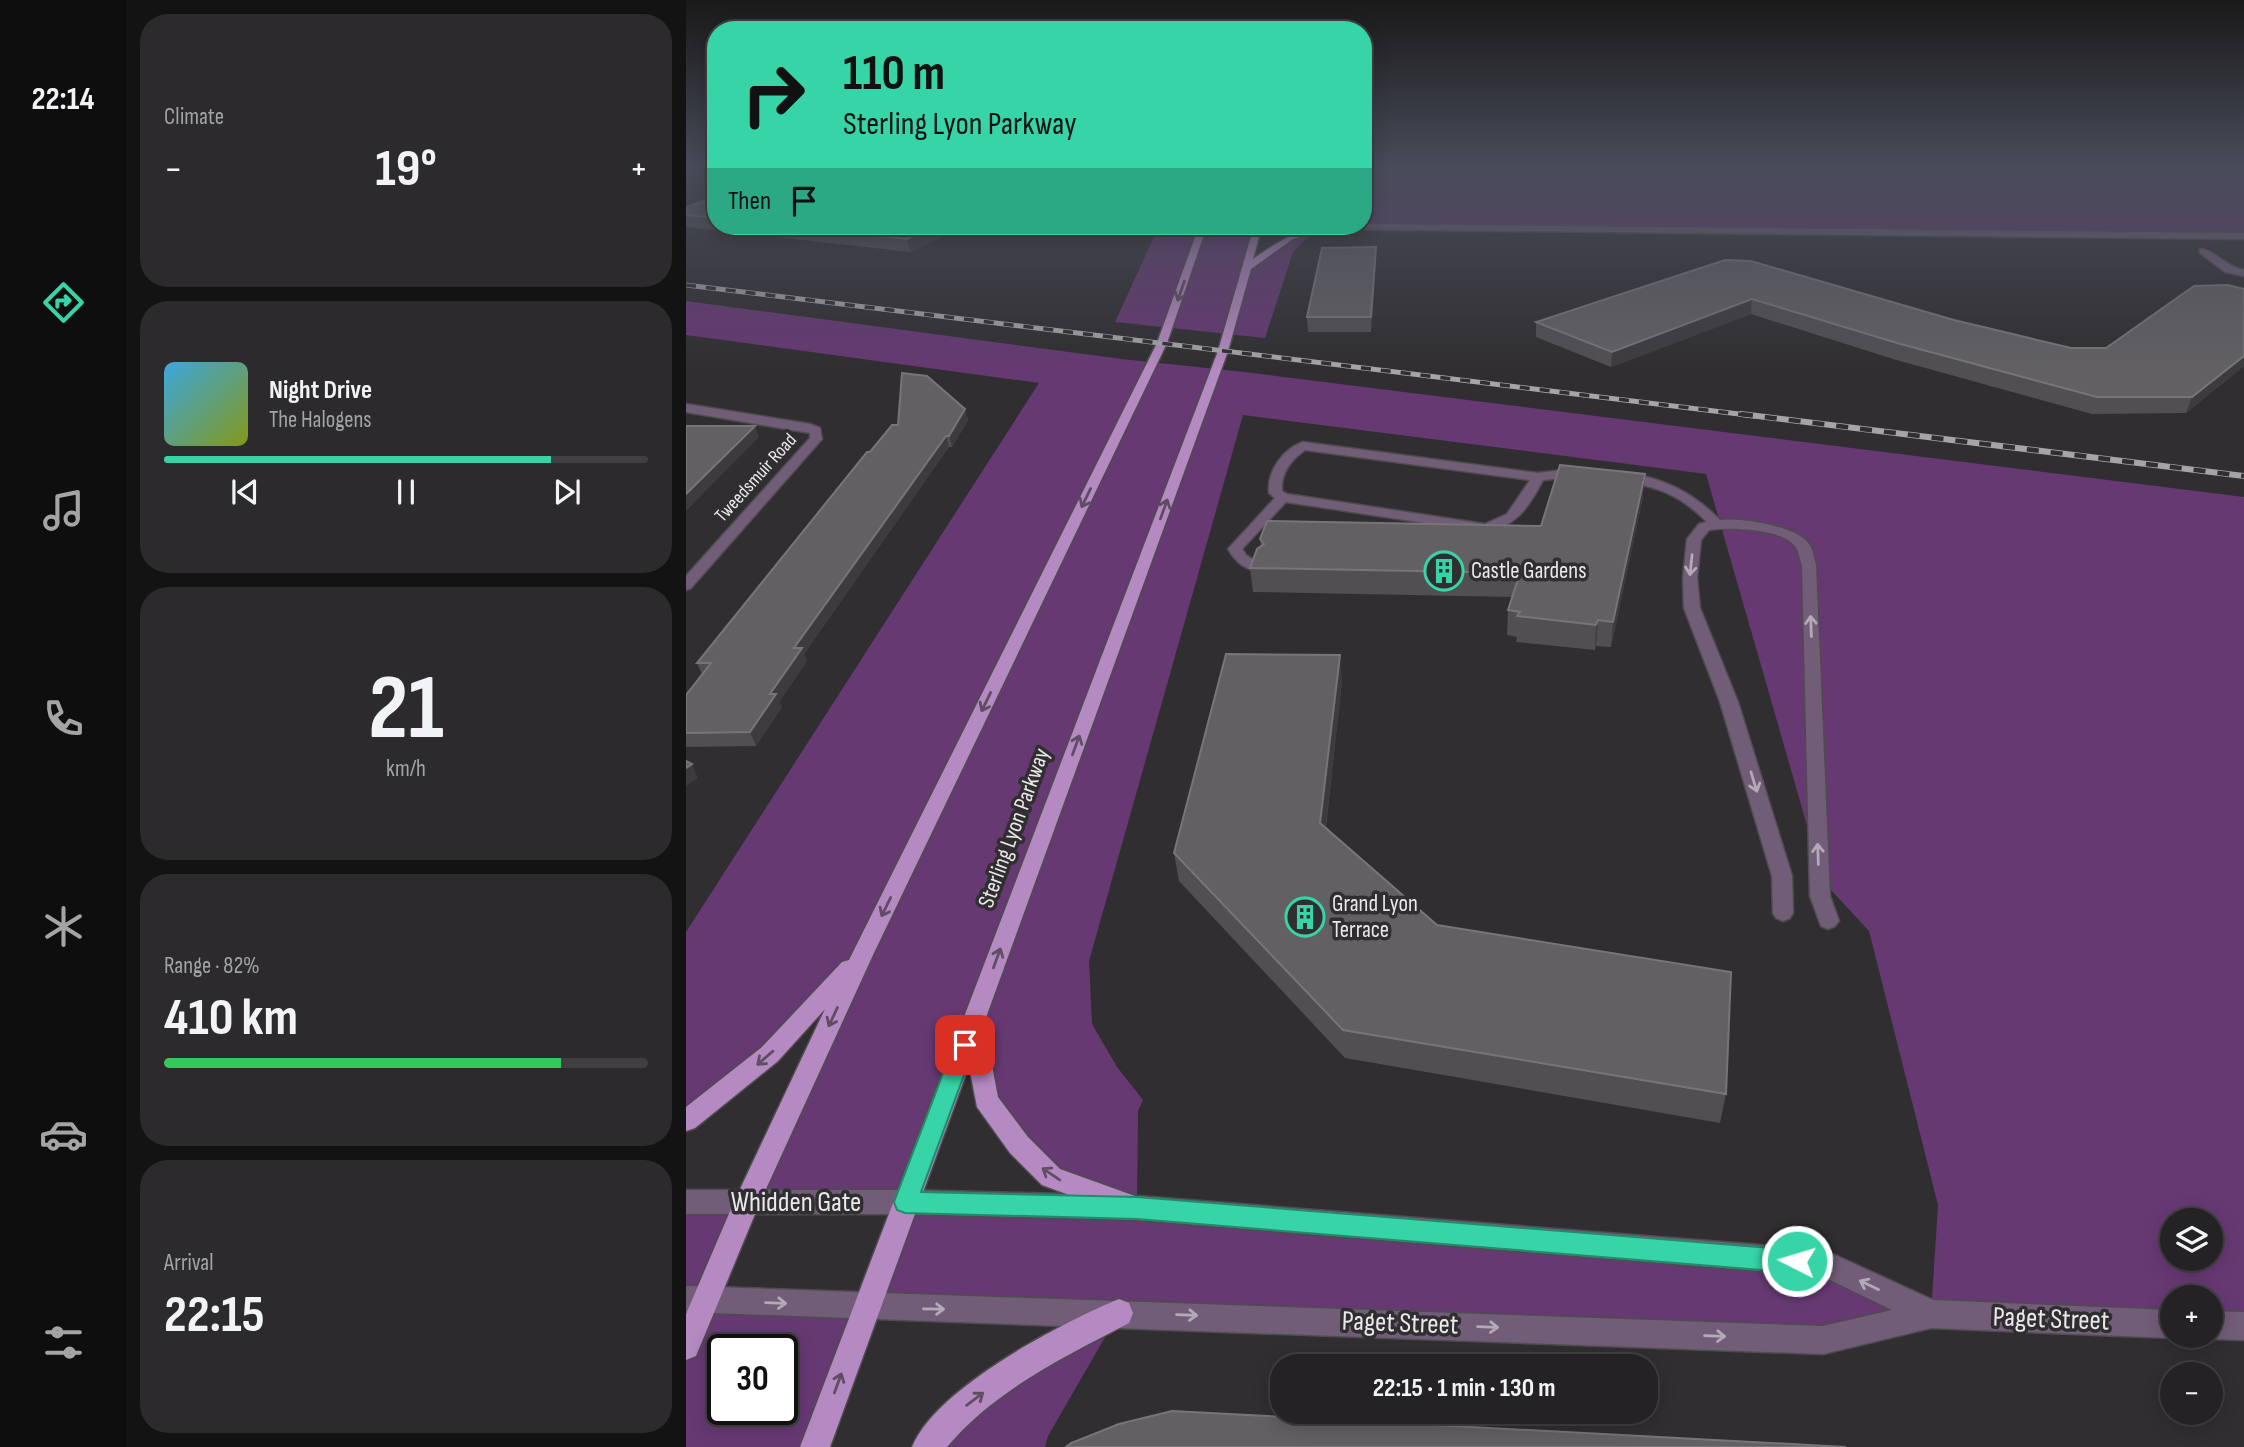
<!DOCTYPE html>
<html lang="en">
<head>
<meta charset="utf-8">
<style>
	:root { --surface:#242224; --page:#2c2a2c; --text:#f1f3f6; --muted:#a3a4a6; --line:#413f41; --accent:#36d4a7 }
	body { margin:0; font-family:"Sofia Sans Condensed",sans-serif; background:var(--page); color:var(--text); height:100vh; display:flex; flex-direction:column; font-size:26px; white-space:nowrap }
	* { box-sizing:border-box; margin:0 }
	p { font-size:23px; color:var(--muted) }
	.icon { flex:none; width:38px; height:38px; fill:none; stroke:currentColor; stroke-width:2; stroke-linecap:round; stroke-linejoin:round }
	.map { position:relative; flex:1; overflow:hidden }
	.side { display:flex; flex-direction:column; gap:14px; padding:14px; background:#141314; width:560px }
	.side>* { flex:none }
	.top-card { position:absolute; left:21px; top:21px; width:665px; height:214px; border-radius:28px; box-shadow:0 4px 18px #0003,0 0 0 2px var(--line); background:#36d4a7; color:#111; overflow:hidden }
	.buttons { position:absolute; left:1474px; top:1208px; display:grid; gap:14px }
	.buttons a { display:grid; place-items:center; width:63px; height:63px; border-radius:50%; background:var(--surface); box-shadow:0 4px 18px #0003,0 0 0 2px var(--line); font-size:35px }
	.speed { position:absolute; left:21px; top:1334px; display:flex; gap:14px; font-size:35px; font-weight:700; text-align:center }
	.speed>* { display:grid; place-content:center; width:91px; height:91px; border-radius:50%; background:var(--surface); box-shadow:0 4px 18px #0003,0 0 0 2px var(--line); line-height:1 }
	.speed .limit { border:4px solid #111; border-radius:10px; background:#fff; color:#111 }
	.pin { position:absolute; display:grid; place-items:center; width:60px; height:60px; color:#fff; margin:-30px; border-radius:14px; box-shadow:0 4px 10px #0006 }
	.me { position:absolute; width:77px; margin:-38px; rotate:275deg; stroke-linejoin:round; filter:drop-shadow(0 0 5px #0008) }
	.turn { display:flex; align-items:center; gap:24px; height:147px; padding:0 21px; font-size:32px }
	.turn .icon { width:91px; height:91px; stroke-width:2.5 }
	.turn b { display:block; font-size:49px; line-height:60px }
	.then { display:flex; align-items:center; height:66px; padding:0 21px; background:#0003; gap:14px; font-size:26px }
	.big { font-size:52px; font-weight:700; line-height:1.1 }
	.side .tile { flex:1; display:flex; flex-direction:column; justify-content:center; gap:10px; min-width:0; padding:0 24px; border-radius:28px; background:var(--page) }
	.side .dial { align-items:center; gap:0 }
	.dial b { font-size:91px; line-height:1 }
	.song { display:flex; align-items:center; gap:21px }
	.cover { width:84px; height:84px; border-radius:10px; background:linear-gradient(135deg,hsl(200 70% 55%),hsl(70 70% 35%)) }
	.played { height:7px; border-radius:4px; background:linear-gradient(90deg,var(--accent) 80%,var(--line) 80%) }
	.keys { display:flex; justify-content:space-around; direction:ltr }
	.heat { display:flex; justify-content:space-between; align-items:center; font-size:38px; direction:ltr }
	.charge { height:10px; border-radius:5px; background:linear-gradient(90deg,#34c759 82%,var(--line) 0) }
	.trip { position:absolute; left:584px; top:1354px; width:388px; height:70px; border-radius:28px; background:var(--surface); box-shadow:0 4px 18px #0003,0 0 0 2px var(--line); font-weight:700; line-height:70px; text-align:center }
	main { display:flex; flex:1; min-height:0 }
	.tab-bar { display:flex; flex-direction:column; width:126px; justify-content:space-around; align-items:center; background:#0e0e0e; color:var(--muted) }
	.tab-bar .icon { width:49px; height:49px }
	.tab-bar .on { color:var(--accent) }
	.tab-bar b { font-size:32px; color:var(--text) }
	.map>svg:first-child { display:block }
</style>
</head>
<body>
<main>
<nav class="tab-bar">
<b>22:14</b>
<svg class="icon on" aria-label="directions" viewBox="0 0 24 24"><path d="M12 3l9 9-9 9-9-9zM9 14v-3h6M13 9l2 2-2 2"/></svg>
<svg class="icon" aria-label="music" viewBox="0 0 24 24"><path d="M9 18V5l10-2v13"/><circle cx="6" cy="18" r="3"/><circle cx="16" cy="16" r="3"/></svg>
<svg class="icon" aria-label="phone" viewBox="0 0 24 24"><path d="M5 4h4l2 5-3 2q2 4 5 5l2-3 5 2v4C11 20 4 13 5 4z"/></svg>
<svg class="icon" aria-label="climate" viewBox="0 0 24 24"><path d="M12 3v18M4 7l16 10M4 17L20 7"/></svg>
<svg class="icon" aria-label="car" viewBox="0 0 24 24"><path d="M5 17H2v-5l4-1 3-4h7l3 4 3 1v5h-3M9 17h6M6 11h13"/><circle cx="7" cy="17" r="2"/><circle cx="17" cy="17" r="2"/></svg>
<svg class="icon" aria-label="filters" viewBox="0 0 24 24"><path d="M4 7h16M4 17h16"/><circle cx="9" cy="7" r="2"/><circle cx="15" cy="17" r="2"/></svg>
</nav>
<section class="side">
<div class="tile"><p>Climate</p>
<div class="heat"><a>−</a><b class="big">19°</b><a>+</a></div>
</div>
<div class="tile">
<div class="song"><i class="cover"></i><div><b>Night Drive</b><p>The Halogens</p></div></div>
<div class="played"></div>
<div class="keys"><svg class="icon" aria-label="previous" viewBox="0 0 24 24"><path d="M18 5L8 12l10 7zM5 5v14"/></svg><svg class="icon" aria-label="pause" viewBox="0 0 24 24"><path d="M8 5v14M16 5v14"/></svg><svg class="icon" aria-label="next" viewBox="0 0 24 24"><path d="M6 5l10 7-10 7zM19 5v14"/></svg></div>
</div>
<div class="tile dial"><b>21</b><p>km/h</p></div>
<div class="tile"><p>Range · 82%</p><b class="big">410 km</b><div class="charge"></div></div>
<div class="tile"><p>Arrival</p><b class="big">22:15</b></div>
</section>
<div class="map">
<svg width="1558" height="1447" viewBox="0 0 1558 1447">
	<rect width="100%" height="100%" fill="#302e30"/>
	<!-- green -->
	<g fill="#663973" fill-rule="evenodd">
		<path d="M677,166H1558V236L645,226L620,239L607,252L579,338L429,322L473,226H572L562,265C606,235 623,226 677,226Z"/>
		<path d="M0,301L436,359L567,373L1558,497V1326L1524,1325V1297H1486V1324L1245,1314L1137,1340L433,1313L362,1436L359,1447H241L431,1314L180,1307L129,1447H0V1346L21,1301L0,1299V1202L61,1201L175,958L0,1121V932L353,383L0,335ZM557,415L1020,474L1122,829L1144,889L1183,931L1252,1205L1245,1314L1138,1263L451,1208L452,1111L457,1100L431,1067L406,1024L403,961ZM288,1024L300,1100L365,1177L448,1208L220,1202ZM61,1202H219L180,1307L22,1300ZM1486,1220H1524V1258H1486ZM37,1349H96V1409H37Z"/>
	</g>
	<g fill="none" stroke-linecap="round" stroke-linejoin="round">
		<!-- minor casing -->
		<g stroke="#4e4c4e" stroke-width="3">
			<g id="minor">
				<path d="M677,224L1558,233V239L645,229L518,230L514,227Z"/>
				<path d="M1514,249C1527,249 1540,267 1558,270V276L1539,272L1514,253Z"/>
				<path d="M0,404L124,424L134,428L136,439L5,588L0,590V576L124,438V433L0,412Z"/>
				<path d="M617,442L852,473L894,468L900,472L894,476L857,480C842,508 831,526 799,532L600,502L556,549L560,555L578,567L576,570C561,573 549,561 542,549L589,498L583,493C581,471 597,449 617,442ZM619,450L844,480L821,514L799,524L601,494L596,491C595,472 605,460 619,450Z"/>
				<path d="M936,472C977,478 1005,491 1034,520C1054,517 1111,526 1123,544C1127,549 1128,559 1130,565L1144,896L1153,921L1149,926L1142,929L1135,926L1124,896L1116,565C1114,560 1113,553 1111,549C1100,528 1043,527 1023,530L1015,540L1011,578L1014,608L1052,702L1106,876L1107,913L1104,918L1097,921L1090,918L1087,913L1086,876L1034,702L998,608L997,578L1001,539L1013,524L1021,522C991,492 971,488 931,479L929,476Z"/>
				<path d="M0,1190H219L451,1196L1138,1250L1247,1300L1486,1310V1335H1492L1486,1338L1245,1328L1137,1354L0,1312V1286L1137,1326L1206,1310L1136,1276L451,1220L219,1214H0Z"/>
				<path d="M1524,1311L1558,1312V1340L1524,1339L1515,1335H1524Z"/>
			</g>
		</g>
		<!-- major casing -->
		<g stroke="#4e4c4e" stroke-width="3">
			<g id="major">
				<path d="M513,226H521L481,343L187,955L74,1202L10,1356L0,1360V1314L48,1202L139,1009L92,1061L9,1128L0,1131V1107L76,1047L156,962L163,960L471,343Z"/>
				<path d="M568,226H576L567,259C593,241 617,225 649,226L607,239L565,269L542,351L298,1023L312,1097L342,1137L374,1169L460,1200L464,1208L460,1216L451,1220L356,1185L324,1153L291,1107L283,1066L144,1447H114L532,351Z"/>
				<path d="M433,1299L443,1303L447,1313L443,1323C378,1357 309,1390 261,1447H226C250,1388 375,1323 433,1299Z"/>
			</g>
		</g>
		<!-- minor -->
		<use href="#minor" fill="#725d78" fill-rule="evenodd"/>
		<!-- major -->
		<use href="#major" fill="#b589c1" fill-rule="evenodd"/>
		<!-- rail-far1 casing -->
		<g stroke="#a6a4a6" stroke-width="5">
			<path id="rail-far1" d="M0,285L1069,416"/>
		</g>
		<!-- rail casing -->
		<g stroke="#a6a4a6" stroke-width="6">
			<path id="rail" d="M1055,414L1558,476"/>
		</g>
		<!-- rail-far1 -->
		<use href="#rail-far1" stroke="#302e30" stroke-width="3.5" stroke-dasharray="10" stroke-linecap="butt"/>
		<!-- rail -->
		<use href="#rail" stroke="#302e30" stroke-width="4.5" stroke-dasharray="12" stroke-linecap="butt"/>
	</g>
	<!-- wall -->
	<g fill="#514f52">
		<path d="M30,197V226H309L290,235L266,232L224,252L0,227V207Z"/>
		<path d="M690,247V261L685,332H622L621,317Z"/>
		<path d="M1039,260L1268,320L1385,348H1420L1558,289V366L1500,413L1406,414L1207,359L1065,314L925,367L850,337V322Z"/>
		<path d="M279,409L282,420L266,447H263L118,654L121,661L93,702L96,707L70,746L0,747V695L16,674L11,663L184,452L212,425Z"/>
		<path d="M957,497L925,647L910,646L909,650L830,642L831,637L821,635L822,610L826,597L567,592L564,568L575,546L574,539L855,526Z"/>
		<path d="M656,681L640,827L751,925L1040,1094L1034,1123L659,1058L493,881L488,853Z"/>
	</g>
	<!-- shaded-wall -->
	<g fill="#3d3b3e">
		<path d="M249,226H265L266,232L224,252L221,239Z"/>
		<path d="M288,226H309L290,235Z"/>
		<path d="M690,247V261L685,332V317Z"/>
		<path d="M1066,299L1065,314L925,367L926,352Z"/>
		<path d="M1558,356V366L1500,413L1506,397Z"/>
		<path d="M279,409L282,420L266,447L263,436Z"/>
		<path d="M69,426L73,437L0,511V494Z"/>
		<path d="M260,436L263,447L118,654L121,661L93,702L96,707L70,746L64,732L108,648Z"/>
		<path d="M959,474L957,497L925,647L927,622Z"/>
		<path d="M912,620L910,646L909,650L910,625Z"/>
		<path d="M654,655L656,681L637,850L634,823Z"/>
		<path d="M6,764L12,778L0,786V768Z"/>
	</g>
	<!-- building -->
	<g fill="#626063" stroke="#777578" stroke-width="2">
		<path d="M30,197V218L0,215V207Z"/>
		<path d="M99,226H249L221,239Z"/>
		<path d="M690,247L685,317H621L636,248Z"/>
		<path d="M1039,260L1065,261L1268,320L1385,348H1420L1508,286L1542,285L1558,289V356L1506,397H1411L1211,343L1066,299L926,352L850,322Z"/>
		<path d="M216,373L241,376L279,409L263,436H260L108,648H116L84,694H90L64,732L0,733V695L25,663H11L181,452H184L206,425H212Z"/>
		<path d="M0,426H69L0,494Z"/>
		<path d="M874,465L959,474L927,622L912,620L910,625L831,616L834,612L822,610L834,573L564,568L571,549L578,544L574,539L581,521L855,526Z"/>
		<path d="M540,654L654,655L634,823L751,925L1045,972L1040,1094L657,1030L488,853Z"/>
		<path d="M0,761L6,764L0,768Z"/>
		<path d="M486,1411L1160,1447H380L385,1443L433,1424Z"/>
	</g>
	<!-- one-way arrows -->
	<defs><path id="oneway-shaft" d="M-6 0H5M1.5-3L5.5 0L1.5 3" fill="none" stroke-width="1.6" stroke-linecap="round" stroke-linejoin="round" transform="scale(1.75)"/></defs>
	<g stroke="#5f4e63">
		<use href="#oneway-shaft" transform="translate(495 291) rotate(109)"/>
		<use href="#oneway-shaft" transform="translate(400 498) rotate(116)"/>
		<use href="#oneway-shaft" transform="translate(478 509) rotate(-70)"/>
		<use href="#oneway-shaft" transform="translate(300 702) rotate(116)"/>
		<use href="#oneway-shaft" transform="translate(390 745) rotate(-70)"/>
		<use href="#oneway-shaft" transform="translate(200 907) rotate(116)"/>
		<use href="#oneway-shaft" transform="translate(311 958) rotate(-70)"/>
		<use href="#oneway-shaft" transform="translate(147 1017) rotate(115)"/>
		<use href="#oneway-shaft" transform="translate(79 1058) rotate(139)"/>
		<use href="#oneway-shaft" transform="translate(365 1174) rotate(-146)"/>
		<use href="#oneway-shaft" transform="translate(152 1383) rotate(-70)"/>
		<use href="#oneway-shaft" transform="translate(289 1399) rotate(-37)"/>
	</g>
	<g stroke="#b4a9b7">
		<use href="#oneway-shaft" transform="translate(1005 565) rotate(96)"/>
		<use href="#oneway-shaft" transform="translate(1125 626) rotate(-92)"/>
		<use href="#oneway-shaft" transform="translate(1068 782) rotate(73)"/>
		<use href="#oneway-shaft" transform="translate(1132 854) rotate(-92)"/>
		<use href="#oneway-shaft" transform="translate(1183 1285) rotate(-154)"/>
		<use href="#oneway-shaft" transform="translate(90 1303) rotate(2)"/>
		<use href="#oneway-shaft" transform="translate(248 1309) rotate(1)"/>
		<use href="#oneway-shaft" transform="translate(501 1315) rotate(2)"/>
		<use href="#oneway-shaft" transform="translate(802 1327) rotate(2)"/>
		<use href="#oneway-shaft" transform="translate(1029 1336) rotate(2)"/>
	</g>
	<!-- sky -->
	<linearGradient id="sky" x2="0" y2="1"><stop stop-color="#1a191a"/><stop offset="0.45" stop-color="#484c59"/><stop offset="1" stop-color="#484c59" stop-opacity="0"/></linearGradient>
	<rect width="1558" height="369" fill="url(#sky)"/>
	<!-- route -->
	<path fill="#36d4a7" stroke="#238a6d" stroke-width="2" d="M279,1037L286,1039L289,1045L235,1192L451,1197L1111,1250L1119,1253L1123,1261L1119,1269L1111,1273L451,1219L219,1213L211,1210L208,1202L268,1045L271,1039Z"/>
	<!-- icons -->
	<defs>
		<g id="building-ring" transform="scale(2.0125)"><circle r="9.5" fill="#302e30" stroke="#36d4a7" stroke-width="1.5"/><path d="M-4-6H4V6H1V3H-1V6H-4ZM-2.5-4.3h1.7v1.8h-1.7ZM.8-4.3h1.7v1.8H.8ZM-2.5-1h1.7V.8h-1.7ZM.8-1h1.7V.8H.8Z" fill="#36d4a7"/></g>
	</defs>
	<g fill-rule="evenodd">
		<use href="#building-ring" x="758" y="571"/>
		<use href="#building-ring" x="619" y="917"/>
	</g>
	<g text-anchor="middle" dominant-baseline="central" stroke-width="7" stroke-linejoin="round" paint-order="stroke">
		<!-- far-street labels -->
		<g font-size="19" fill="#eae8ea" stroke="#302e30">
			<text transform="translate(70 478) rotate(-48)">Tweedsmuir Road</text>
		</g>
		<!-- poi labels -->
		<g font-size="23" fill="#eae8ea" stroke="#302e30" text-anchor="start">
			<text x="785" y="571">Castle Gardens</text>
			<text x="646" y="904">Grand Lyon<tspan x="646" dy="26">Terrace</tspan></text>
		</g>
		<!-- street labels -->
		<g font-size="23" fill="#eae8ea" stroke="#302e30">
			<text transform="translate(328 828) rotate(-70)">Sterling Lyon Parkway</text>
		</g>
		<!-- near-street labels -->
		<g font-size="28" fill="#eae8ea" stroke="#302e30">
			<text x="110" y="1202">Whidden Gate</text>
			<text transform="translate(1365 1319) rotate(2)">Paget Street</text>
			<text transform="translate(714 1323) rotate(2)">Paget Street</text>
		</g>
	</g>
</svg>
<div class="buttons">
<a><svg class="icon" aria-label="layers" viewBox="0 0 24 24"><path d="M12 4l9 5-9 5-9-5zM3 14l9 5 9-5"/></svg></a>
<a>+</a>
<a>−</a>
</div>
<div class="speed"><div class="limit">30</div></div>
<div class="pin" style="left:279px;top:1045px;background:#d93025"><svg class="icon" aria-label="arrive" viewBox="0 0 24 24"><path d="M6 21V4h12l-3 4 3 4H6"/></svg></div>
<svg class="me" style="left:1111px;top:1261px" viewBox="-20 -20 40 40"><circle r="17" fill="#36d4a7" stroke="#fff" stroke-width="3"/><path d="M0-11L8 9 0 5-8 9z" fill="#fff"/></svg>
<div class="trip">22:15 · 1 min · 130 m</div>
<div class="top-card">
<div class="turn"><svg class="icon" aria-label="right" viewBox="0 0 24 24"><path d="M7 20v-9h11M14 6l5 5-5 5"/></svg><div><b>110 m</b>Sterling Lyon Parkway</div></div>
<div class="then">Then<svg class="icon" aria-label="arrive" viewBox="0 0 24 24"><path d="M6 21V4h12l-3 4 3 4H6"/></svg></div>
</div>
</div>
</main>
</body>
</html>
